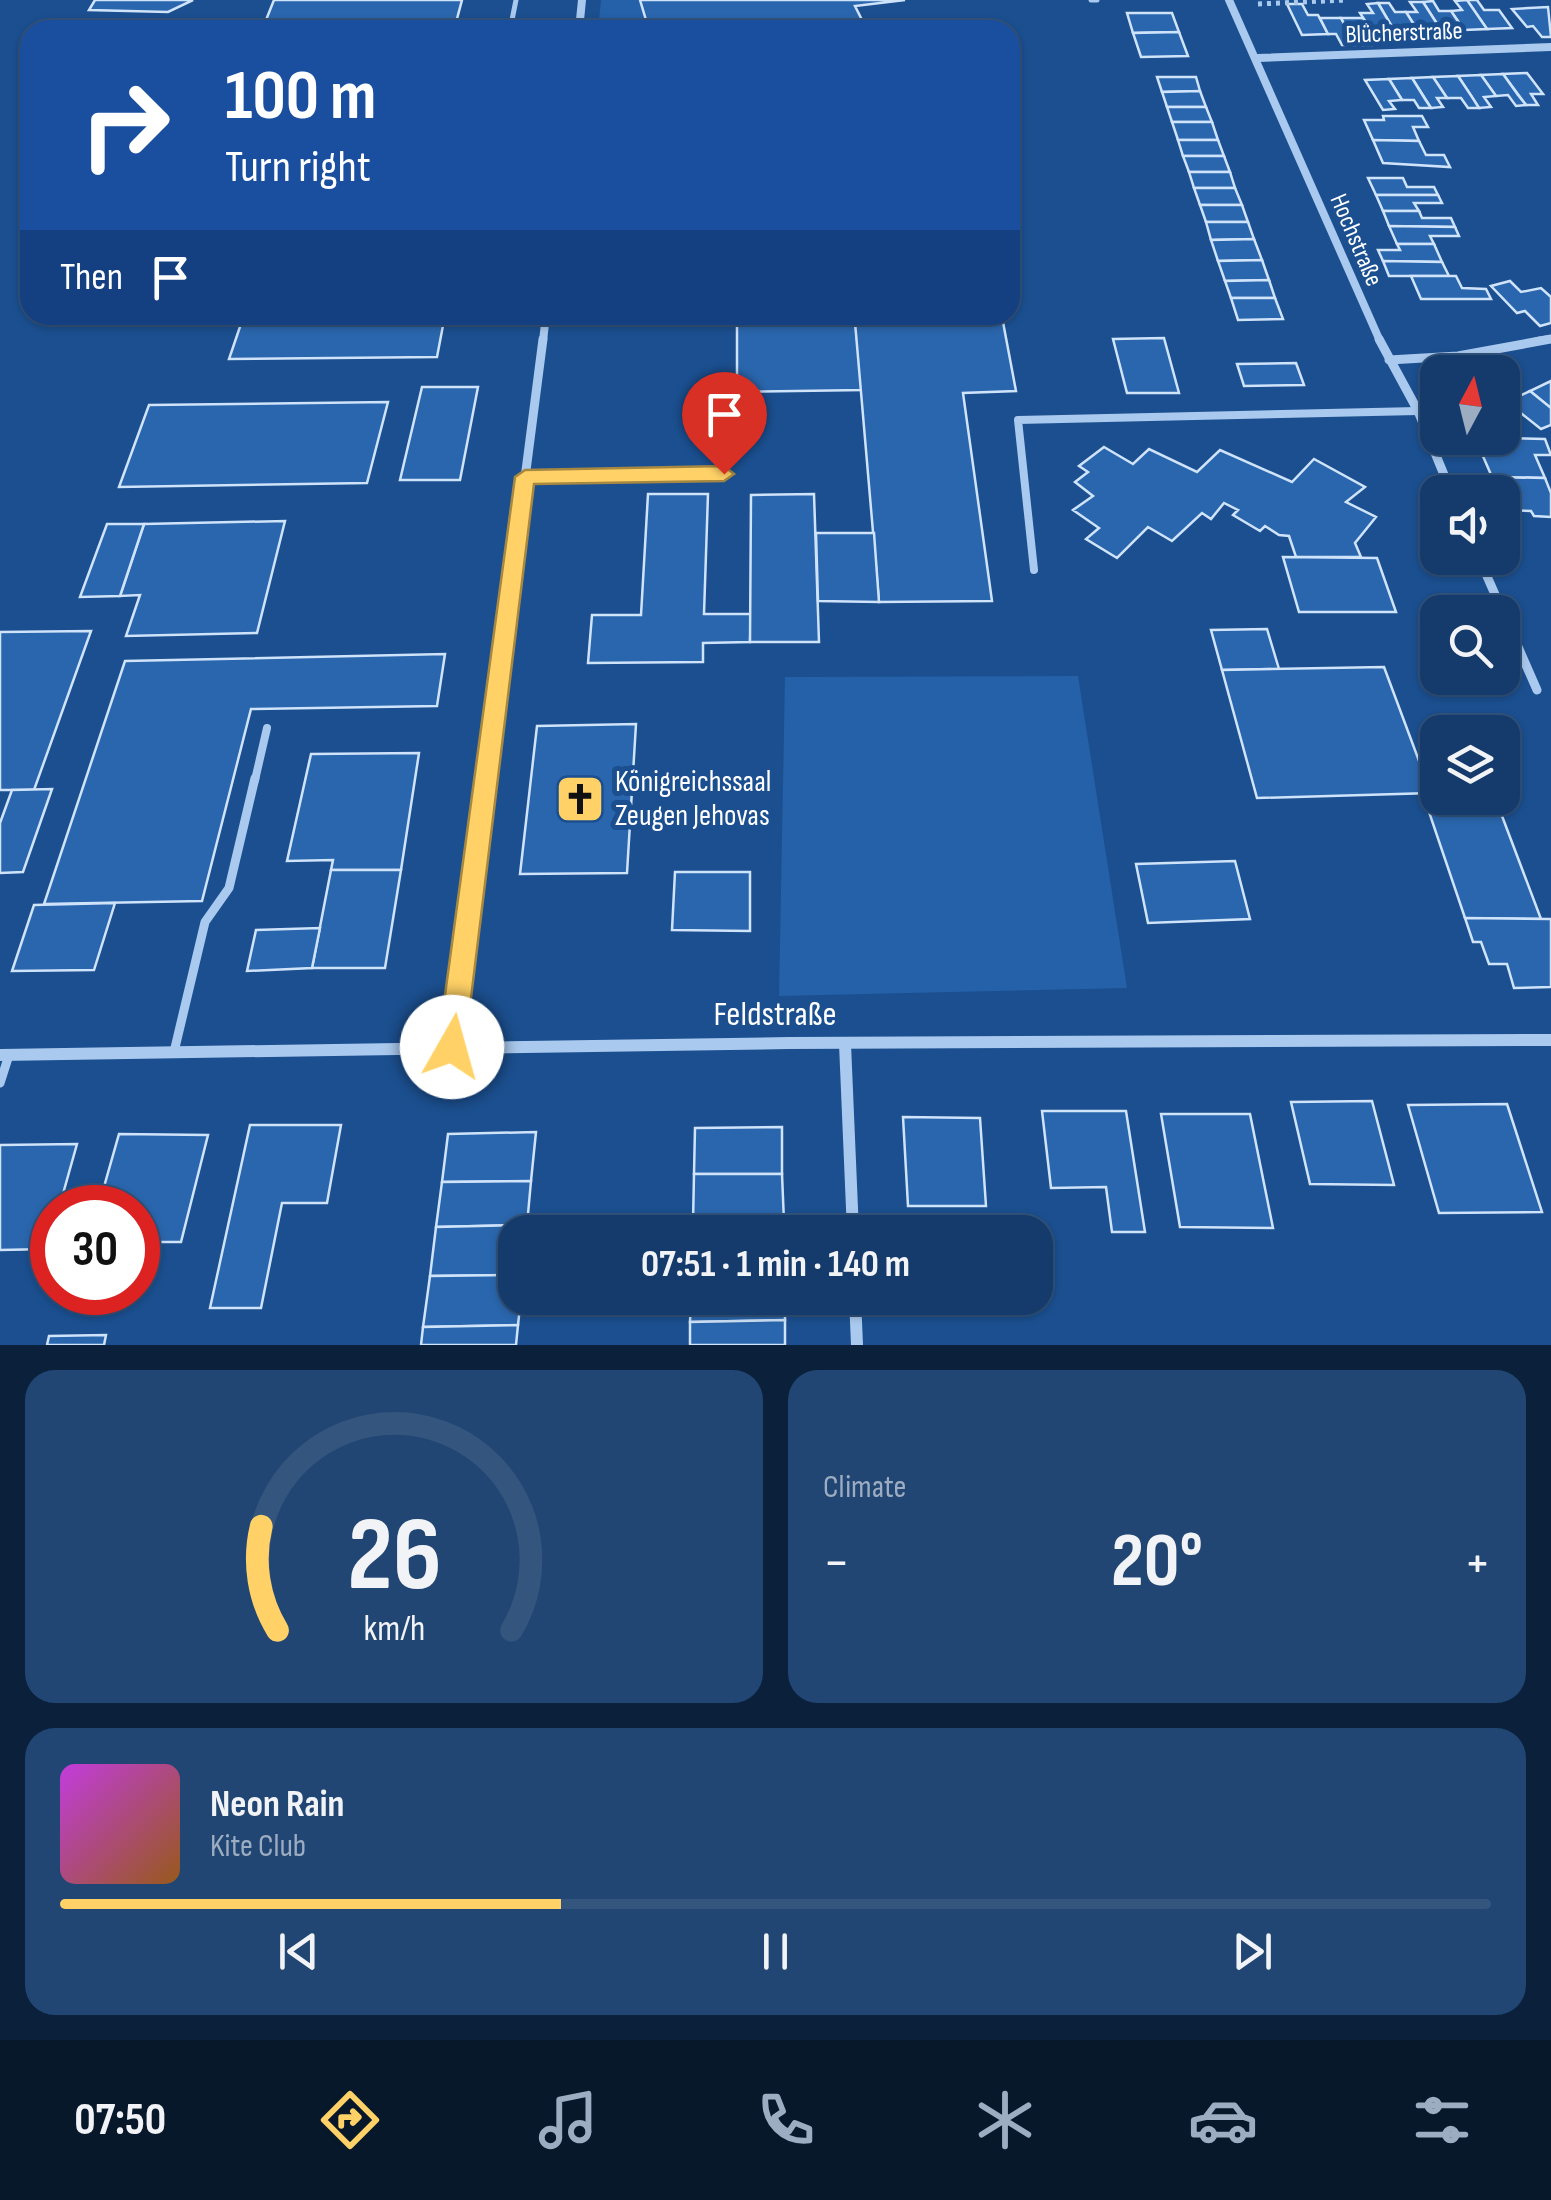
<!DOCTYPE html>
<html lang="en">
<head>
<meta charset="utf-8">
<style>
	:root { --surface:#143b6b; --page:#214673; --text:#f1f3f6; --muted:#9dadc1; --line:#33557e; --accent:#ffd166 }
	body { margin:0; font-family:"Sofia Sans Condensed",sans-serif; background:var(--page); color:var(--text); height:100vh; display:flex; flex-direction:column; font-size:38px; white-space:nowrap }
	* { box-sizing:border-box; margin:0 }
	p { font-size:32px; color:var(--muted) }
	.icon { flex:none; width:55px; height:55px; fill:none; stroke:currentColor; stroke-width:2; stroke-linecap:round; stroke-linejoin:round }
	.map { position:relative; height:1345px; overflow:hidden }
	.side { display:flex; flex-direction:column; gap:25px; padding:25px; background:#0b203b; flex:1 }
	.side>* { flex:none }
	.guide { position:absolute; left:20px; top:20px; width:1000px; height:305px; border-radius:30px; box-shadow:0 2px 8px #0004,0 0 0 2px var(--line); background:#1a4fa0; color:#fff; overflow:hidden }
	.needle { width:65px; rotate:7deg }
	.fabs { position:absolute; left:1420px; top:355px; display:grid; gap:20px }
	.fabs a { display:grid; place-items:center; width:100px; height:100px; border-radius:20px; background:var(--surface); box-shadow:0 2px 8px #0004,0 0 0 2px var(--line); font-size:50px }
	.speed { position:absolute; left:30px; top:1185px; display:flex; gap:20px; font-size:50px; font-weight:700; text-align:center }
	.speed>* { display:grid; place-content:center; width:130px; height:130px; border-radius:50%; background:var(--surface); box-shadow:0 2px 8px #0004,0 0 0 2px var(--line); line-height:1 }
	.speed .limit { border:15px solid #d22; background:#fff; color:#111 }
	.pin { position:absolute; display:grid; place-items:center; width:85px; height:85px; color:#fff; margin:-102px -42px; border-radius:50% 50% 50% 0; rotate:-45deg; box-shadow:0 0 10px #0007 }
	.pin .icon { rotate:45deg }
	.me { position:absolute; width:110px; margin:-55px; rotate:7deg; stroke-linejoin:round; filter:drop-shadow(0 0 8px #0008) }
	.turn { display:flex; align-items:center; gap:35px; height:210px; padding:0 40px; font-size:45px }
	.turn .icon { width:130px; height:130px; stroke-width:2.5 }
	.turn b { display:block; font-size:70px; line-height:85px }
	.then { display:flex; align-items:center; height:95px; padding:0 40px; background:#0003; gap:20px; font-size:38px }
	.big { font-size:75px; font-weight:700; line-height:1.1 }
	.side .widget { flex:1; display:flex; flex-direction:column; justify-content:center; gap:15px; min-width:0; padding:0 35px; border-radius:30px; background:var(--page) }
	.side .dial { align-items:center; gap:0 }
	.dial svg { height:260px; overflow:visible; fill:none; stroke:var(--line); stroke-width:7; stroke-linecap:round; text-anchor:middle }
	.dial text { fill:var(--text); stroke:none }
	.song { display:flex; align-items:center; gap:30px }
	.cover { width:120px; height:120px; border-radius:15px; background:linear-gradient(135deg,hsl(290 70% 55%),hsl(30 70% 35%)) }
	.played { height:10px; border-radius:5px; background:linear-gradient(90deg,var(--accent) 35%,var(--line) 35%) }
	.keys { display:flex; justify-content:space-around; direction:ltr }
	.heat { display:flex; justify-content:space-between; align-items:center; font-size:55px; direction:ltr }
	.side .tiles { flex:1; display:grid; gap:25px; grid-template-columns:1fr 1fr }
	.widget:last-child { grid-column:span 2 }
	.trip { position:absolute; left:498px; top:1215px; width:555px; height:100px; border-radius:30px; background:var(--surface); box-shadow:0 2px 8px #0004,0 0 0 2px var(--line); font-weight:700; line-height:100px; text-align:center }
	.menu { display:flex; height:160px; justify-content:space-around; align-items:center; background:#08182b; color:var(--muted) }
	.menu .icon { width:70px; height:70px }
	.menu .current { color:var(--accent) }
	.menu b { font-size:45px; color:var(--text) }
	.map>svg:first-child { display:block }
</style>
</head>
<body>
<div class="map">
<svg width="1551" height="1345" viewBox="0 0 1551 1345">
	<rect width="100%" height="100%" fill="#1b4f8f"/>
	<!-- green -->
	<g fill="#2461a8">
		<path d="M601,0H640L649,30H598Z"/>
		<path d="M1078,676L1127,988L779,996L785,677Z"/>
	</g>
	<!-- building -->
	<g fill="#2a66ad" stroke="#cfe3fa" stroke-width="2.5">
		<path d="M95,0H193L168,12L89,10Z"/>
		<path d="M274,0H462L454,30H262Z"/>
		<path d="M640,0H905L855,6L865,26L828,30H649Z"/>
		<path d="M1467,0H1477L1484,10H1499L1512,28L1487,29Z"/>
		<path d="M1467,0L1487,29L1464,30L1451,11L1462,10L1455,1Z"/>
		<path d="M1433,1L1439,11H1451L1464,30H1441L1423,2Z"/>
		<path d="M1410,2H1423L1441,30L1418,31L1406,12H1417Z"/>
		<path d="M1378,3H1389L1395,12H1406L1418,31L1395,32Z"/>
		<path d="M1378,3L1395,32H1372L1360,13H1373L1367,4Z"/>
		<path d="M1287,4H1302L1308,15H1318L1328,34L1302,35Z"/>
		<path d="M1548,7L1551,37H1542L1533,26L1527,27L1512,9Z"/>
		<path d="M1127,13H1172L1179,32L1133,33Z"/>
		<path d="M1320,18H1341L1356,45H1342L1336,34H1328Z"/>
		<path d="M1341,18H1363L1372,32H1364L1371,45H1356Z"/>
		<path d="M1179,32L1188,56L1141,57L1133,33Z"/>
		<path d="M1527,73L1543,94H1531L1538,105H1526L1503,74Z"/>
		<path d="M1503,74L1518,95L1526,105L1516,106L1508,95L1496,96L1481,75Z"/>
		<path d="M1481,75L1496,96L1484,97L1491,107L1479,108L1458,76Z"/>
		<path d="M1458,76L1472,97L1479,108H1468L1461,98H1447L1433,77Z"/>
		<path d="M1157,77H1196L1200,91L1162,92Z"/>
		<path d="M1433,77L1447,98H1437L1443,107L1431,108L1412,78Z"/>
		<path d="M1412,78L1425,99L1431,108H1419L1414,100H1402L1389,79Z"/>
		<path d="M1389,79L1402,100L1389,101L1395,109L1383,110L1365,80Z"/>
		<path d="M1200,91L1206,107H1167L1162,92Z"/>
		<path d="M1167,107H1206L1212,122H1172Z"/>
		<path d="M1383,116H1422L1428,127H1413L1419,141L1373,140L1364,120H1384Z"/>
		<path d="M1172,122H1212L1218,140H1178Z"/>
		<path d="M1178,140H1218L1224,156H1183Z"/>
		<path d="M1373,140L1419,141L1426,155H1444L1450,167L1383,163Z"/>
		<path d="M1183,156H1224L1230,172H1189Z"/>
		<path d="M1189,172H1230L1235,188H1194Z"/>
		<path d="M1368,178H1403L1407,187H1434L1438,195H1376Z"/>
		<path d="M1194,188H1235L1242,205H1200Z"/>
		<path d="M1376,195H1438L1442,203H1414L1419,211H1383Z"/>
		<path d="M1200,205H1242L1248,222H1206Z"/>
		<path d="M1383,211H1419L1422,218H1451L1455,227L1389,226Z"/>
		<path d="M1206,222H1248L1254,239L1211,240Z"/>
		<path d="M1389,226L1455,227L1459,236H1430L1434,244H1397Z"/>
		<path d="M1254,239L1262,260L1218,261L1211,240Z"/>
		<path d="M1397,244H1434L1442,262L1383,261L1378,250H1400Z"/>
		<path d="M1262,260L1269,280L1225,281L1218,261Z"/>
		<path d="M1383,261L1442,262L1449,276H1389Z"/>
		<path d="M1411,276H1456L1462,288L1486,289L1491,299H1421Z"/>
		<path d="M1269,280L1275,298H1231L1225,281Z"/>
		<path d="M1510,281L1521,292L1541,288L1551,297V323L1540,326L1525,311L1517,313L1491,286Z"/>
		<path d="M1231,298H1275L1283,319L1238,320Z"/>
		<path d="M244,315H445L437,357L229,359Z"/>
		<path d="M737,322H855L863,390L737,392Z"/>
		<path d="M855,322H1003L1016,391L963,393L992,601L879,602Z"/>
		<path d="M1164,338L1179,393H1127L1113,339Z"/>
		<path d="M1296,363L1304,385L1244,386L1237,364Z"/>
		<path d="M1551,381V408L1530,391Z"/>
		<path d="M422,387H478L460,480H400Z"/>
		<path d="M1530,391L1551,408V425L1541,429L1507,402Z"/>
		<path d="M388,402L367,483L119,487L149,405Z"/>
		<path d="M1496,438L1545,439L1551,455H1535L1545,478L1492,477L1479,447H1499Z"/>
		<path d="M1104,447L1133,464L1149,449L1197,472L1220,450L1292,482L1314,459L1365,487L1346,502L1376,517L1355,543L1361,557H1296L1289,536L1279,535L1265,526L1260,531L1233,515L1238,510L1224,503L1211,519L1202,513L1172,541L1148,527L1117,558L1086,539L1099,528L1073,510L1093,496L1075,482L1088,472L1079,466Z"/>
		<path d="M1492,477L1545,478L1551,493V517L1534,516L1531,511L1504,510L1502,492H1497Z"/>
		<path d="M648,494H708L704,614H751L750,642L703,643V662L588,663L592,615H641Z"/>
		<path d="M814,494L819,642H750L751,495Z"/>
		<path d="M285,521L257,633L126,636L140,595L120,596L144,524Z"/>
		<path d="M107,524H144L120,596L80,597Z"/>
		<path d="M816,533H874L879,602L818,601Z"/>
		<path d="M1283,557L1377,558L1396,612H1299Z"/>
		<path d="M1267,629L1279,669L1222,670L1211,630Z"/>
		<path d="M91,631L34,790H0V632Z"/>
		<path d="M445,654L437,706L251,709L202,901L44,904L125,661Z"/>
		<path d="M1384,667L1431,793L1257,798L1222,670Z"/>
		<path d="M636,724L627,873L520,874L537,726Z"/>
		<path d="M419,753L401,870H331L333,860L287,861L311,754Z"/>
		<path d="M52,789L23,872L0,873V823L12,790Z"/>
		<path d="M1499,808L1541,919L1465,918L1428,809Z"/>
		<path d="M1235,861L1250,919L1148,923L1136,864Z"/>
		<path d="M331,870H401L385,968H312Z"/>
		<path d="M675,872H750V931L672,930Z"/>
		<path d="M115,903L94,970L12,971L34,905Z"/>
		<path d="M1465,918L1551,919V987L1514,988L1507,964H1489L1481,942H1473Z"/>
		<path d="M320,928L312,968L247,971L256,930Z"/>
		<path d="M1372,1101L1394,1185L1310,1184L1291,1102Z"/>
		<path d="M1507,1104L1542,1212L1439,1213L1408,1105Z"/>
		<path d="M1042,1111H1126L1145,1232H1112L1106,1187L1051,1188Z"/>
		<path d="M1161,1114H1250L1273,1228L1180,1227Z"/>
		<path d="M903,1117L980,1118L986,1206H908Z"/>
		<path d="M250,1125H341L327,1203H282L261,1308H210Z"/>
		<path d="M782,1127V1174H694L695,1128Z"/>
		<path d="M536,1132L531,1181L442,1182L448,1134Z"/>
		<path d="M119,1134L208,1135L181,1242H138V1208H98Z"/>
		<path d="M77,1144L59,1208H52L48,1249L0,1250V1145Z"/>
		<path d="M694,1174H782L784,1222L693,1223Z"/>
		<path d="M531,1181L527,1225L436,1227L442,1182Z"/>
		<path d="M784,1222V1232H693V1223Z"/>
		<path d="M527,1225L526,1232H515V1275L430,1276L436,1227Z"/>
		<path d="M515,1275V1298H521L518,1325L423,1327L430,1276Z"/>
		<path d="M691,1298H785V1320L690,1322Z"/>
		<path d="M785,1320V1345H690V1322Z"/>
		<path d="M518,1325L516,1345H421L423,1327Z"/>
		<path d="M106,1335L104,1345H47L49,1336Z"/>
	</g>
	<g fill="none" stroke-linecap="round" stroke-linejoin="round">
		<!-- path -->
		<path stroke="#a9c9ee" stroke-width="5" stroke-dasharray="4 5" stroke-linecap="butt" d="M1258,4L1346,0"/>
		<!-- service-far2 -->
		<g stroke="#a9c9ee" stroke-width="5">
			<path d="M1091,0H1097"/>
			<path d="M510,30L516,0"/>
		</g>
		<!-- service-far1 -->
		<g stroke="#a9c9ee" stroke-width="8">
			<path d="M525,477L724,473"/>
			<path d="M1034,570L1018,420L1418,411"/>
			<path d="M255,780L267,728"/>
		</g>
		<!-- service -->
		<g stroke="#a9c9ee" stroke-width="9">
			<path d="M174,1052L205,922L229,888L255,778"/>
			<path d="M0,1083L9,1055"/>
		</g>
		<!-- minor-far2 -->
		<g stroke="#a9c9ee" stroke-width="8">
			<path d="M1229,0L1380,341"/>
			<path d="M579,30L582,0"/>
			<path d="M1258,58L1551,47"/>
			<path d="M543,341L546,315"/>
			<path d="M1537,341L1551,339"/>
		</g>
		<!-- minor-far1 -->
		<g stroke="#a9c9ee" stroke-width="9">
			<path d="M1379,339L1418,411L1451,492"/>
			<path d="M1389,360L1458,356L1551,339"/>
			<path d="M1479,558L1537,690"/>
			<path d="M486,780L543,339"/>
		</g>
		<!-- minor -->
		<g stroke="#a9c9ee" stroke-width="12">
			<path d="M845,1044L853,1232"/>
			<path d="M451,1047L486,778"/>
			<path d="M0,1055L789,1043L1551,1040"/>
			<path d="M855,1298L857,1345"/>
		</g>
	</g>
	<!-- route -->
	<path fill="#ffd166" stroke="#a68842" stroke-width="2.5" d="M724,466L734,474L724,481L534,484L465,1047L461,1057L452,1060L442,1057L438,1047L515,477L525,470Z"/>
	<!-- icons -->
	<defs>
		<g id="church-square" transform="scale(2.5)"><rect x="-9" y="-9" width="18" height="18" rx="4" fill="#ffd166" stroke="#1b4f8f"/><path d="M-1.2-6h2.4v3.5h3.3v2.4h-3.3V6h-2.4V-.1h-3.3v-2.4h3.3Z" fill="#111"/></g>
	</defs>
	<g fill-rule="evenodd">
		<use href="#church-square" x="580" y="799"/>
	</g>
	<g text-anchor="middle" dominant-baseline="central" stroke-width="10" stroke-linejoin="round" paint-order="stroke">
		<!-- far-street labels -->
		<g font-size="25" fill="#fff" stroke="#1b4f8f">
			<text transform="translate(1404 33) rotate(-2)">Blücherstraße</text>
			<text transform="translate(1356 240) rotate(67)">Hochstraße</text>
		</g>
		<!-- poi labels -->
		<g font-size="30" fill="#fff" stroke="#1b4f8f" text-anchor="start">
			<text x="615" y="782">Königreichssaal<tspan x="615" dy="34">Zeugen Jehovas</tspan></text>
		</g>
		<!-- near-street labels -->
		<g font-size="35" fill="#fff" stroke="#1b4f8f">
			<text x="775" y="1014">Feldstraße</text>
		</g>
	</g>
</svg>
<div class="fabs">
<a><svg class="needle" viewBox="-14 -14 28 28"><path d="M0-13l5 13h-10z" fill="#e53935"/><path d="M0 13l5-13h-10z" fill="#9dadc1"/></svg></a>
<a><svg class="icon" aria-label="sound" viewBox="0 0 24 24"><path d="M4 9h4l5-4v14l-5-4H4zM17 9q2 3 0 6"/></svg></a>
<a><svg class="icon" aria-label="search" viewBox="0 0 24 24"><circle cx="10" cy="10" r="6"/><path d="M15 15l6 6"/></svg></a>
<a><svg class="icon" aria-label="layers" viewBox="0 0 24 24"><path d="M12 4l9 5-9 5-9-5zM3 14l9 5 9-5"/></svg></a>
</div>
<div class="speed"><div class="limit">30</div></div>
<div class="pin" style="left:724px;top:474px;background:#d93025"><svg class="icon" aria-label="arrive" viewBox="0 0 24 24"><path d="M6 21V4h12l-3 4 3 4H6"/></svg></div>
<svg class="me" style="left:452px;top:1047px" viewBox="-20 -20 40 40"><circle r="19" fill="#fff"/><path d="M0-13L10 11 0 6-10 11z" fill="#ffd166"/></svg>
<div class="trip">07:51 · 1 min · 140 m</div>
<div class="guide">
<div class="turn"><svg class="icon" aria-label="right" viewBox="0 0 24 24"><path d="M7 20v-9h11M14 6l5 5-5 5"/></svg><div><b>100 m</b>Turn right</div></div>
<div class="then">Then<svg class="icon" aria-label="arrive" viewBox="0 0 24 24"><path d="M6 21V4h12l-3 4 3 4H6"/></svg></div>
</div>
</div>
<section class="side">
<div class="tiles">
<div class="widget dial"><svg viewBox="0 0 100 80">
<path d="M14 69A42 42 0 1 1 86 69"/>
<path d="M14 69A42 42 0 0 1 9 37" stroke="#ffd166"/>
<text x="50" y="56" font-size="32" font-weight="700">26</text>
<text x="50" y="72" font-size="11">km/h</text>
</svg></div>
<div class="widget"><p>Climate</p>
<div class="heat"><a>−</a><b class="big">20°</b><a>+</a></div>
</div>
<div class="widget">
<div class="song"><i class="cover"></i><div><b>Neon Rain</b><p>Kite Club</p></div></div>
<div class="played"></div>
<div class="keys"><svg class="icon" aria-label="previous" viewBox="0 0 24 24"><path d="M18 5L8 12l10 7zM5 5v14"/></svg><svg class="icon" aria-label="pause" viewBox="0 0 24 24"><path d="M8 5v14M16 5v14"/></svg><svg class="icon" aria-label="next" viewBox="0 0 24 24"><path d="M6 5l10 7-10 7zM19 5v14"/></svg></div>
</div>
</div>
</section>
<nav class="menu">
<b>07:50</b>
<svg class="icon current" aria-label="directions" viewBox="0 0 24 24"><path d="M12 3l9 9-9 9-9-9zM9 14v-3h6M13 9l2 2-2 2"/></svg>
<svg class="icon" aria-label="music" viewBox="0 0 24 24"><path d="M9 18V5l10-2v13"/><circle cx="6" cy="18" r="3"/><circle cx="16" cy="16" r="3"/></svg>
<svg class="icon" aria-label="phone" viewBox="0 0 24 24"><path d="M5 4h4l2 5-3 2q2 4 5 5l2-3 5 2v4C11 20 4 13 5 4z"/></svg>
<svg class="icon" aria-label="climate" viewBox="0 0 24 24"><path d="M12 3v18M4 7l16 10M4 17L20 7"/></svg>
<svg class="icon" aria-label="car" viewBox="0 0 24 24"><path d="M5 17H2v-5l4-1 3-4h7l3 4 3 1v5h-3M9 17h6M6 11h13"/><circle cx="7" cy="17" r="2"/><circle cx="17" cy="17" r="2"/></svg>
<svg class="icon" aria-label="filters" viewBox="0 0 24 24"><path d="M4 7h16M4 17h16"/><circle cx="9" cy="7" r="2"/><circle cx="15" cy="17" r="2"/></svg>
</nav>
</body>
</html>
